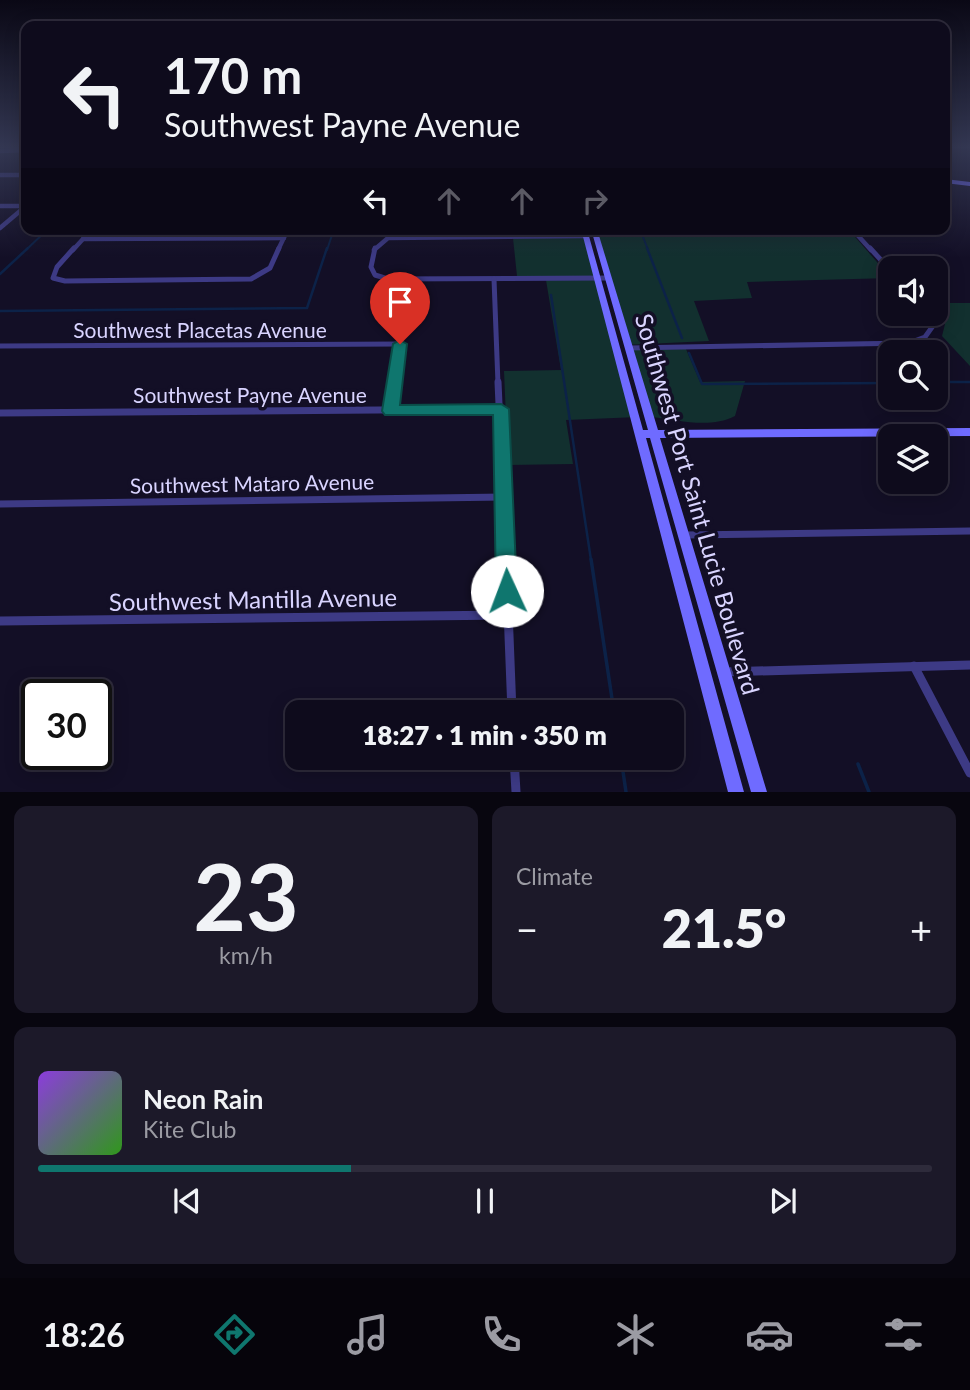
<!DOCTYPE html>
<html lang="en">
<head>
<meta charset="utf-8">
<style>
	:root { --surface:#0e0b1c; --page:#1c1929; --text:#f1f3f6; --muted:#9b9ba3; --line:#2e2b3b; --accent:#0f766e }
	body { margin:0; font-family:Lato,sans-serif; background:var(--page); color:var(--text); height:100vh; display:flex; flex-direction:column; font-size:26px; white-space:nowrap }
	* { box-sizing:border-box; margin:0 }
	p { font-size:23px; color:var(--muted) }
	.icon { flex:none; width:38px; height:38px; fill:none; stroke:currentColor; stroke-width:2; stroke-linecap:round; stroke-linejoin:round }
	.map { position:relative; height:792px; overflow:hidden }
	.details { display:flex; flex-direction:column; gap:14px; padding:14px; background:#08060f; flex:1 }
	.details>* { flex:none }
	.guide { position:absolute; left:21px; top:21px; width:929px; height:214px; border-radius:14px; box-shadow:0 4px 18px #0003,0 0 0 2px var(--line); background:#0e0b1c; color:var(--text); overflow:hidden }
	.fabs { position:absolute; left:878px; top:256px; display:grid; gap:14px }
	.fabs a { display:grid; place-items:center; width:70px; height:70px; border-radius:14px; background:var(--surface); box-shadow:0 4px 18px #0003,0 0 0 2px var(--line); font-size:35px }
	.speed { position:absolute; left:21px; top:679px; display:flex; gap:14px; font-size:35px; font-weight:700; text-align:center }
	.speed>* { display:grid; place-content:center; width:91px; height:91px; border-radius:50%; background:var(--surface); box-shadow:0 4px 18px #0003,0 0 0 2px var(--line); line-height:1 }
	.speed .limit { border:4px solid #111; border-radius:10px; background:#fff; color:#111 }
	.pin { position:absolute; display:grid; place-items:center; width:60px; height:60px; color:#fff; margin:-72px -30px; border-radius:50% 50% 50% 0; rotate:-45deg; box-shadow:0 0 7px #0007 }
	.pin .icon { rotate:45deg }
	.me { position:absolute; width:77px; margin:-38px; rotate:358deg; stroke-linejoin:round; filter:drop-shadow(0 0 5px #0008) }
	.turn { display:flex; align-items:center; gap:24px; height:147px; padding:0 28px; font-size:32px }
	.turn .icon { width:91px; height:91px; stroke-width:2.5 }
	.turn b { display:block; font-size:49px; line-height:60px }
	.lanes { display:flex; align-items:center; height:66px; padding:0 28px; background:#0003; justify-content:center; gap:35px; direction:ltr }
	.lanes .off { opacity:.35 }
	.big { font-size:52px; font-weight:800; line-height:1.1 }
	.details .card { flex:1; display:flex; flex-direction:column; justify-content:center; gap:10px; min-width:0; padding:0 24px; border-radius:14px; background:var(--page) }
	.details .dial { align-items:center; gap:0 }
	.dial b { font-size:91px; line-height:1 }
	.song { display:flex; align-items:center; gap:21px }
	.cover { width:84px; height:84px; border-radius:10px; background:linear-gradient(135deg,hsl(270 70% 55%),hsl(110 70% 35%)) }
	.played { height:7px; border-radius:4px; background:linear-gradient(90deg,var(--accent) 35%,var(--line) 35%) }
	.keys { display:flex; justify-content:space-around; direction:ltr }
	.heat { display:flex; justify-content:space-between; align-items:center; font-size:38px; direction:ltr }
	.details .tiles { flex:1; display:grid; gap:14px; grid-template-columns:1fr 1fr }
	.card:last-child { grid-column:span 2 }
	.trip { position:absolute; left:285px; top:700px; width:399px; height:70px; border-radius:14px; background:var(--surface); box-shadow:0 4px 18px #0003,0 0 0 2px var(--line); font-weight:800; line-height:70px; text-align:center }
	.tabs { display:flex; height:112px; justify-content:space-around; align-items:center; background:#06040b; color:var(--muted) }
	.tabs .icon { width:49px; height:49px }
	.tabs .selected { color:var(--accent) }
	.tabs b { font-size:32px; color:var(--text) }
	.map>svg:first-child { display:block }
</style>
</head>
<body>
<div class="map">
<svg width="970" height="792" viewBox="0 0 970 792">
	<rect width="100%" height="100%" fill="#130f26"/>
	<!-- green -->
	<g fill="#12302f">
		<path d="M593,229H719L723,235L813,234L810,229H848L891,278L747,282L752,298L694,301L709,341L625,345Z"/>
		<path d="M513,238H588L599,276H517Z"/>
		<path d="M600,279L638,417L566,420L573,464L508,465L504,371L561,370L546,280Z"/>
		<path d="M936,303H970V366L942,336L945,324Z"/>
		<path d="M686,349L700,382L745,381L735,416C710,429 678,420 652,417L627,350Z"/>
	</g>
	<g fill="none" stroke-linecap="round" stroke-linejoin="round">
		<!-- stream-far2 -->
		<g stroke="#0c2248" stroke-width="2">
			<path d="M640,229L648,250"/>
			<path d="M26,250L48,229"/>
			<path d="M327,250L334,229"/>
		</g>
		<!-- stream-far1 -->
		<g stroke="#0c2248" stroke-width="2.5">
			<path d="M647,248L682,338"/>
			<path d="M0,274L28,248"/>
			<path d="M551,295L591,560"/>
			<path d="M0,311L307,308L327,248"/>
			<path d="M689,353L702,384L891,383"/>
			<path d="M936,382H970"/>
		</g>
		<!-- stream -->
		<g stroke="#0c2248" stroke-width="3.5">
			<path d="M591,559L614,712"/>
			<path d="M621,758L626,792"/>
			<path d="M858,764L869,792"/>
		</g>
		<!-- street-far3 -->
		<g stroke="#3d3a85" stroke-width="4.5">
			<path d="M0,151L26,150"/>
			<path d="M0,175H26"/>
			<path d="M0,206H26"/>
			<path d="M0,228L26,206"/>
			<path d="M852,229L871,250"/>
			<path d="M83,239L284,238"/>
			<path d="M73,250L92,229"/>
			<path d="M278,250L288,229"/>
			<path d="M374,250L388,238L586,236"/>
		</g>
		<!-- street-far2 -->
		<g stroke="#3d3a85" stroke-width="5">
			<path d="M74,248L57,267L53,278L65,281L251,279L270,268L279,248"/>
			<path d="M375,248L371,267L375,275L388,279L608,278"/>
			<path d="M870,248L891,271"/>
			<path d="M494,279L498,384"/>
			<path d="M0,346L400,344"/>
			<path d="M629,348L909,343L925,337L935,323L929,313"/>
			<path d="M395,384L409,279"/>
		</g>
		<!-- street-far1 -->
		<g stroke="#3d3a85" stroke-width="7">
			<path d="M498,382L506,560"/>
			<path d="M391,411L395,382"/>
			<path d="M0,413L501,409"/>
			<path d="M0,504L504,497"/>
			<path d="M685,535L970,531"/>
		</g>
		<!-- street -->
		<g stroke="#3d3a85" stroke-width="9">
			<path d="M506,559L512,712"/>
			<path d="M0,621L507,615"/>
			<path d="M914,666L970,773"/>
			<path d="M724,672L970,665"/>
			<path d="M514,758L516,792"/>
		</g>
		<!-- secondary -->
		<g fill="#6f6bff" fill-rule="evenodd">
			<path d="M945,179L970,182V186L945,183Z"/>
			<path d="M581,229H587L643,430H648L591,229H597L658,430L970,428V436L660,438L767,792H751L650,438H646L744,792H728Z"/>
		</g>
	</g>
	<!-- sky -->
	<linearGradient id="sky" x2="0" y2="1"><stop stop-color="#0a0815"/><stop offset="0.57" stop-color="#333752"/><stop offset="1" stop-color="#333752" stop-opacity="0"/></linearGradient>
	<rect width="970" height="258" fill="url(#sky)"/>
	<!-- route -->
	<path fill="#0f766e" stroke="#0a4d48" stroke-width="2" d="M400,340L407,344L400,405L501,404L509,409L517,591L514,598L507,601L499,598L496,591L493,415H385L382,411L393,344Z"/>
	<g text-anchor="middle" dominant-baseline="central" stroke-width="7" stroke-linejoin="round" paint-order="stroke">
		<!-- street labels -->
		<g font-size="21" fill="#d9d4ff" stroke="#130f26">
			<text x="200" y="329">Southwest Placetas Avenue</text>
			<text x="250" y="394">Southwest Payne Avenue</text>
			<text transform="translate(252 483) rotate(-1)">Southwest Mataro Avenue</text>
		</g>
		<!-- near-street labels -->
		<g font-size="24" fill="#d9d4ff" stroke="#130f26">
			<text transform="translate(698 504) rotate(74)">Southwest Port Saint Lucie Boulevard</text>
			<text transform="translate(253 599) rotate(-1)">Southwest Mantilla Avenue</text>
		</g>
	</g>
</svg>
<div class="fabs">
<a><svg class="icon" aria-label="sound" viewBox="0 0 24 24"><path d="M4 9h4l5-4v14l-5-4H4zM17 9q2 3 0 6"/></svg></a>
<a><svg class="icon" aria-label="search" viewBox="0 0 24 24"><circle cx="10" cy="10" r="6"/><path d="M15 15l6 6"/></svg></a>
<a><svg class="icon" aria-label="layers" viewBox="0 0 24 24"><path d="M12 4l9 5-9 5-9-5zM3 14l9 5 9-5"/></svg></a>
</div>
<div class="speed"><div class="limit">30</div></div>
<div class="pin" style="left:400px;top:344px;background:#d93025"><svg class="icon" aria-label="arrive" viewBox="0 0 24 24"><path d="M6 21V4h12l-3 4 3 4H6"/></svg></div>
<svg class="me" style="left:507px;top:591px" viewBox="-20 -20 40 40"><circle r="19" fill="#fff"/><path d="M0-13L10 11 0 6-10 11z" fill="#0f766e"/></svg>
<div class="trip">18:27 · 1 min · 350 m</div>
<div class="guide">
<div class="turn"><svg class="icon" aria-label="left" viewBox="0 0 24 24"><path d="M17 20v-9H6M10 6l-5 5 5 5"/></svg><div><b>170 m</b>Southwest Payne Avenue</div></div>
<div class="lanes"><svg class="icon" aria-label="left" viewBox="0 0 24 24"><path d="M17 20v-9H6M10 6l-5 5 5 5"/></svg><svg class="icon off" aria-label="ahead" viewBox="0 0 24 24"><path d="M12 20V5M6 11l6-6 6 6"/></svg><svg class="icon off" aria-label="ahead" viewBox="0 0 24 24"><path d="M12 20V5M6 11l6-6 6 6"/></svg><svg class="icon off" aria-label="right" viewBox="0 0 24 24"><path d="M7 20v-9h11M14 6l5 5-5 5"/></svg></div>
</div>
</div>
<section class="details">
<div class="tiles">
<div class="card dial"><b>23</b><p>km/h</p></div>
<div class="card"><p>Climate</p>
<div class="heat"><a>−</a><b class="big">21.5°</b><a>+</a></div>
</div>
<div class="card">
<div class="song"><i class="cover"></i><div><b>Neon Rain</b><p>Kite Club</p></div></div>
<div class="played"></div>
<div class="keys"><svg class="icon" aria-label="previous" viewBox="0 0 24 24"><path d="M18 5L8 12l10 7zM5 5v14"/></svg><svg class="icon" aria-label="pause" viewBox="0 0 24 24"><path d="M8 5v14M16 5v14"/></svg><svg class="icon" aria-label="next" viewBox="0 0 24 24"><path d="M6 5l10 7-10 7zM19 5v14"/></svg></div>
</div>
</div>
</section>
<nav class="tabs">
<b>18:26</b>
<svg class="icon selected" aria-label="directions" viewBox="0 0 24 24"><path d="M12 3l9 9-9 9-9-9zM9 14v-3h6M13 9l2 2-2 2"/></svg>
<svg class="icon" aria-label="music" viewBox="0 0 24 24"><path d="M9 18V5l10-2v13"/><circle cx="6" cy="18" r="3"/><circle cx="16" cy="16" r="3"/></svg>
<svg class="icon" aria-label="phone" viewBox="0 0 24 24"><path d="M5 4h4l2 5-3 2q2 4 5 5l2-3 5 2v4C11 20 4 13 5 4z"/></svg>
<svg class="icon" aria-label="climate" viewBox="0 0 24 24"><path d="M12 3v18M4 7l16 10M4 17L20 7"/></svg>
<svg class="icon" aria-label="car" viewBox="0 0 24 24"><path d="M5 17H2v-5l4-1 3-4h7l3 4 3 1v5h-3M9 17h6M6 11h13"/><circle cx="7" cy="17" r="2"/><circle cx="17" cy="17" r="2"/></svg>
<svg class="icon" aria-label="filters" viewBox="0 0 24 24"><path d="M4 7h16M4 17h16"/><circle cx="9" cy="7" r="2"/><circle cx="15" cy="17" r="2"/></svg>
</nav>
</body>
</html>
